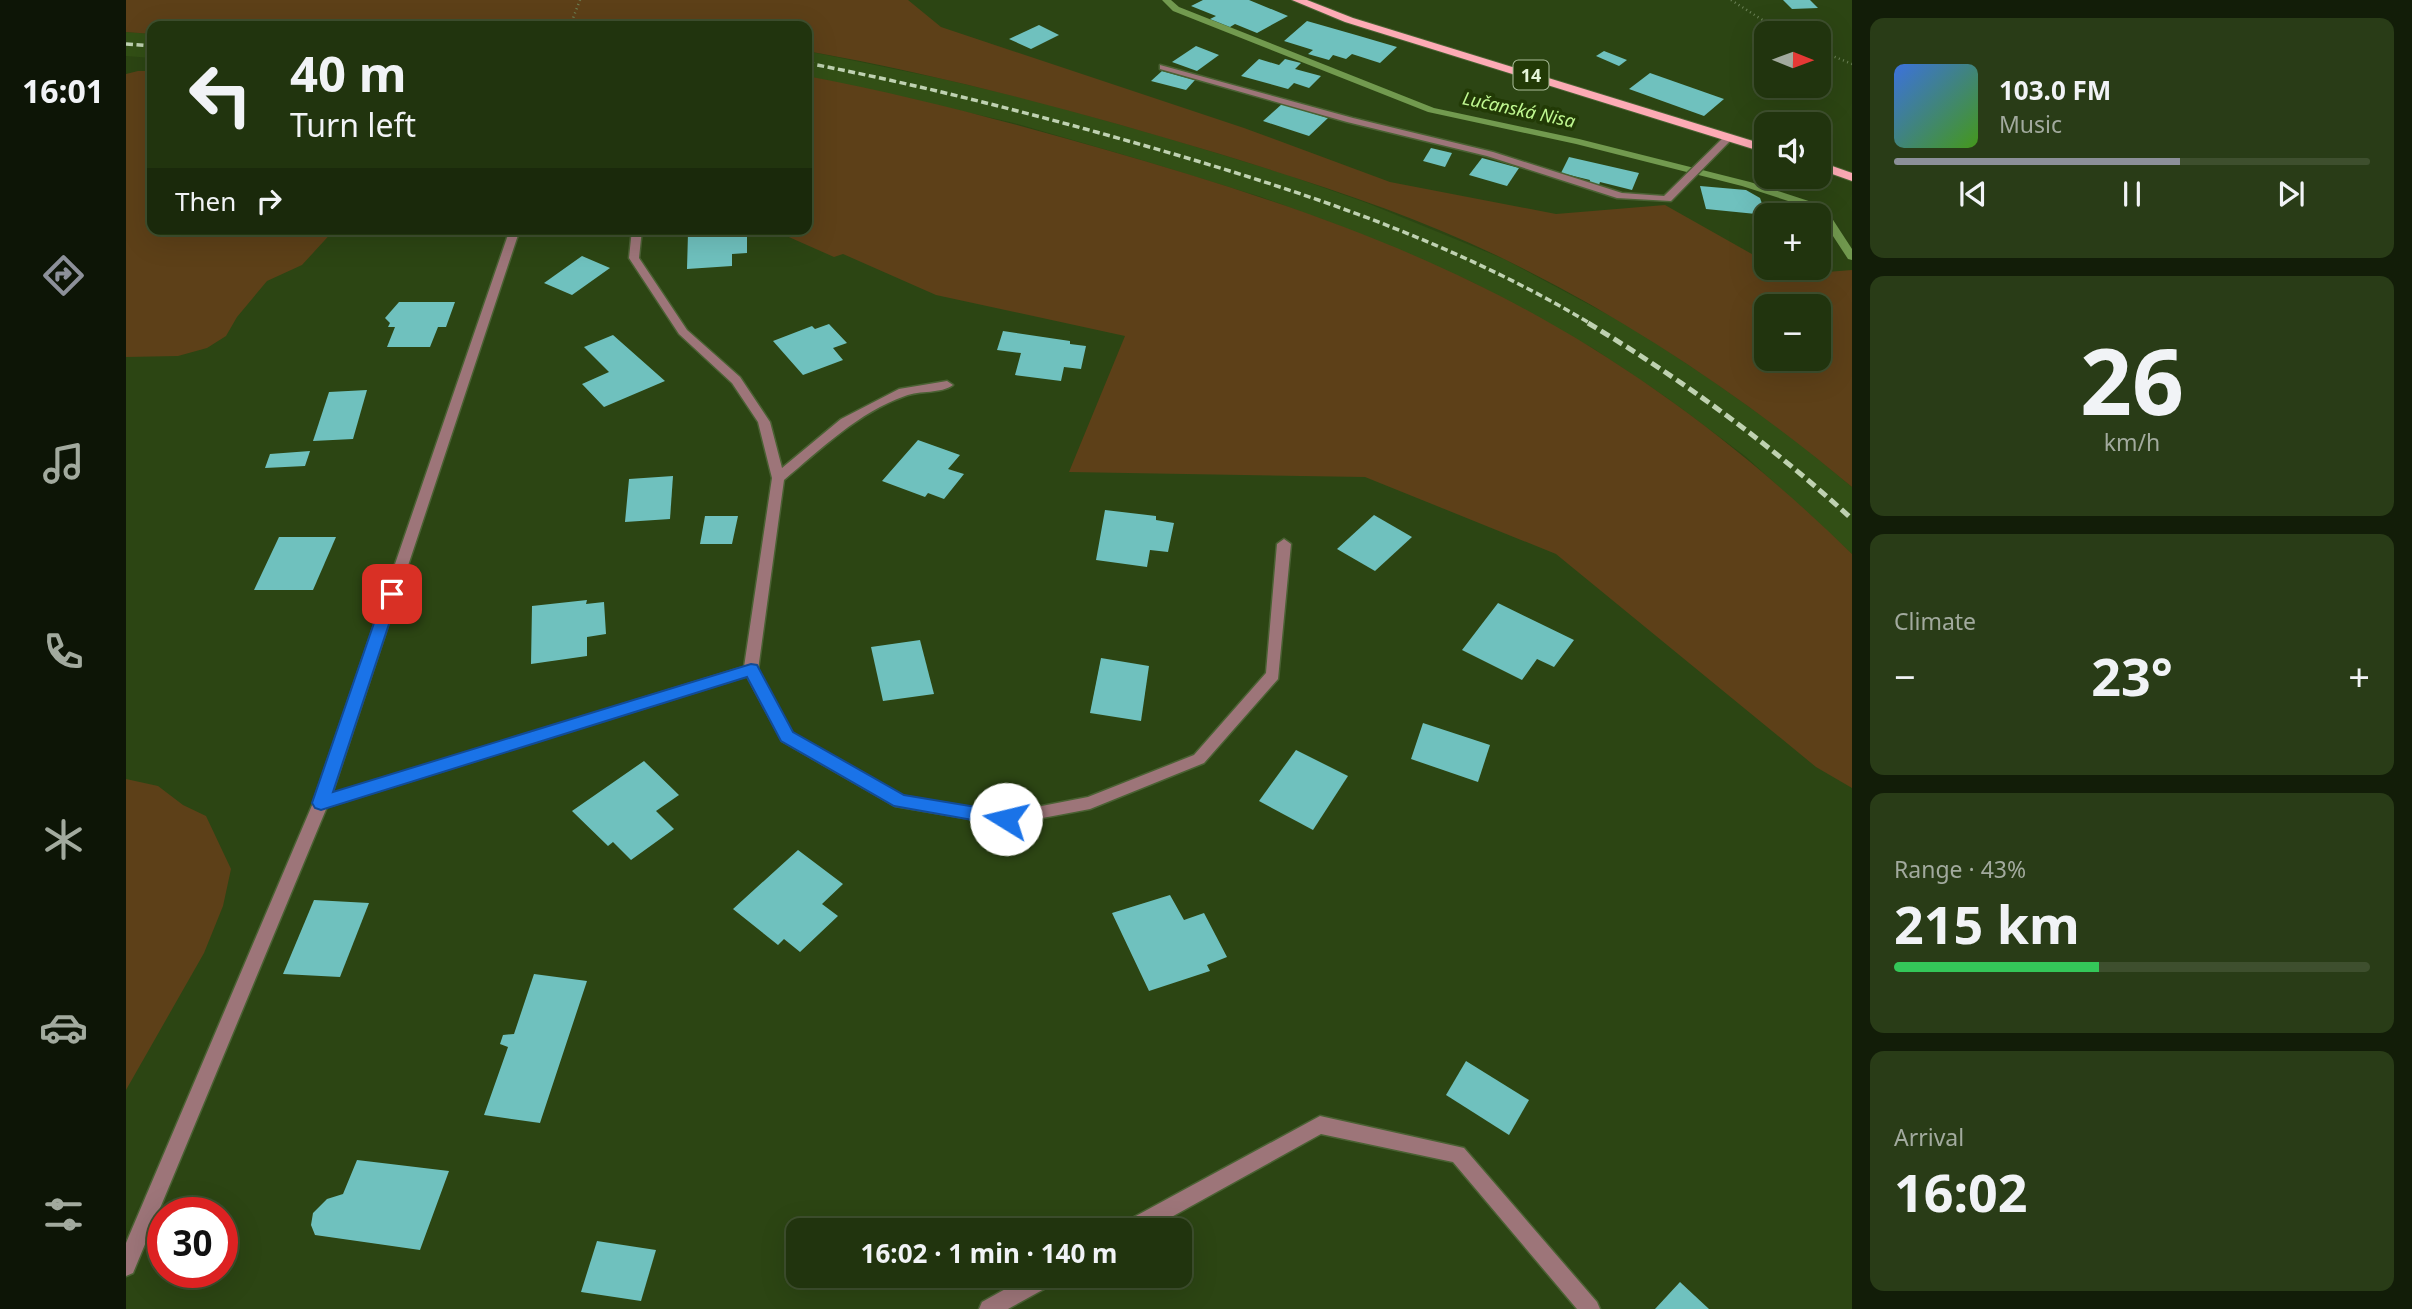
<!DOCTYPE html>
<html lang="en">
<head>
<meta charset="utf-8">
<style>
	:root { --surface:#21340e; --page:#293c17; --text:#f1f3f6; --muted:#a2aa9e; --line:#3e4f2e; --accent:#8c9099 }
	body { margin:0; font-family:"Noto Sans",sans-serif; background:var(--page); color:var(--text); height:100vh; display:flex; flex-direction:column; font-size:26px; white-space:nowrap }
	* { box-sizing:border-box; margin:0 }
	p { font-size:23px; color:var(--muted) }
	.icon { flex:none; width:38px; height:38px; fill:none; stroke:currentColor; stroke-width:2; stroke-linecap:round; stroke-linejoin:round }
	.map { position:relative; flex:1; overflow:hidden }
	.panel { display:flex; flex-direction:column; gap:18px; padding:18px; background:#121d08; width:560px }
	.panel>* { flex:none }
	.hud { position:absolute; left:21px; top:21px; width:665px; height:214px; border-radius:14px; box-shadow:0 7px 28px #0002,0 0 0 2px var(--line); background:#21340e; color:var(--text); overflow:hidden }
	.needle { width:46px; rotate:91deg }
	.tools { position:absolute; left:1628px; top:21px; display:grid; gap:14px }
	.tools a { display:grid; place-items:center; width:77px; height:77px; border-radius:14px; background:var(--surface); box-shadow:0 7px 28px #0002,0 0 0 2px var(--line); font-size:35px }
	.speed { position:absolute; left:21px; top:1197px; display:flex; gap:14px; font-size:35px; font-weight:700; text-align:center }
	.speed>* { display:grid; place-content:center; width:91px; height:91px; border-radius:50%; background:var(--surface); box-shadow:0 7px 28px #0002,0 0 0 2px var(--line); line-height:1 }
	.speed .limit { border:10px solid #d22; background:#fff; color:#111 }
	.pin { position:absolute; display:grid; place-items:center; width:60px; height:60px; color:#fff; margin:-30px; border-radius:14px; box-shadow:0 4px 10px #0006 }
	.me { position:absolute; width:77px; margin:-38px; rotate:279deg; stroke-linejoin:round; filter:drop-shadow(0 0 5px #0008) }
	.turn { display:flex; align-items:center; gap:24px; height:147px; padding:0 28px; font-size:32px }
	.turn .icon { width:91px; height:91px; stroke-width:2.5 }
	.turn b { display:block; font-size:49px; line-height:60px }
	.then { display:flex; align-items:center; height:66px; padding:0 28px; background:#0003; gap:14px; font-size:26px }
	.big { font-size:52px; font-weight:700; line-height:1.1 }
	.panel .card { flex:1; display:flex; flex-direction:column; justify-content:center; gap:10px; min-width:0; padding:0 24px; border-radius:14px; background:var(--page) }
	.panel .dial { align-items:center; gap:0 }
	.dial b { font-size:91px; line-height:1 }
	.song { display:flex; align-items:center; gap:21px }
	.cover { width:84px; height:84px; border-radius:10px; background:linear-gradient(135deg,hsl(220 70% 55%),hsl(100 70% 35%)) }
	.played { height:7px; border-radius:4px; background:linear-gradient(90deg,var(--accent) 60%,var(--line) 60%) }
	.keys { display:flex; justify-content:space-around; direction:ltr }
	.heat { display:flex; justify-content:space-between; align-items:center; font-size:38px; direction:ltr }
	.charge { height:10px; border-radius:5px; background:linear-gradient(90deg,#34c759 43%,var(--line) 0) }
	.trip { position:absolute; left:660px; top:1218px; width:406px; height:70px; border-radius:14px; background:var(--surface); box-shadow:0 7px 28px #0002,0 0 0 2px var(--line); font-weight:700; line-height:70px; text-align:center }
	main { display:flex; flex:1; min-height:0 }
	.dock { display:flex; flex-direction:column; width:126px; justify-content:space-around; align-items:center; background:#0d1506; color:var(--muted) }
	.dock .icon { width:49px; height:49px }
	.dock .selected { color:var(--accent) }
	.dock b { font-size:32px; color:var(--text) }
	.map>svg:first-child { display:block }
</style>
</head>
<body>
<main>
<nav class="dock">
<b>16:01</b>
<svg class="icon selected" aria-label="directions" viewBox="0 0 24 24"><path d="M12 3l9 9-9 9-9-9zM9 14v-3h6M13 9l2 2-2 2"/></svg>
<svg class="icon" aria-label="music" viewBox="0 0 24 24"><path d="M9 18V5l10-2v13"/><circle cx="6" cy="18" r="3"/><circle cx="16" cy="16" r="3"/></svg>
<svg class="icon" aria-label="phone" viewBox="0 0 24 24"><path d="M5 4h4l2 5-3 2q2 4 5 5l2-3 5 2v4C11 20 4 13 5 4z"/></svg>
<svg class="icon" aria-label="climate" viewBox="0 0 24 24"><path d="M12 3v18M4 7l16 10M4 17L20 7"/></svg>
<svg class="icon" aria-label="car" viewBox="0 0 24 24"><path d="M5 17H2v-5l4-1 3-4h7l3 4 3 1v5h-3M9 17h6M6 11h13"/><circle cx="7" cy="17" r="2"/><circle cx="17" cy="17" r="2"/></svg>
<svg class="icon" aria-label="filters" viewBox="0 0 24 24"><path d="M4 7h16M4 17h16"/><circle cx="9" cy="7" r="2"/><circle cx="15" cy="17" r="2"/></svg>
</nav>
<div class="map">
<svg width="1726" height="1309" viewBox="0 0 1726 1309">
	<rect width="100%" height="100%" fill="#2c4513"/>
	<!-- built -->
	<g fill="#324f15">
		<path d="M0,32L26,34V58L0,56Z"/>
		<path d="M681,51L817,79L910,101L1038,137L1159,174L1241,203L1378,259L1507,328L1584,379L1667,438L1726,487V554L1619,456L1541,398L1468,349L1346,282L1214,226L1135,197L1015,160L888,123L681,76Z"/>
	</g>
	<!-- green -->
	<g fill="#5d4018" fill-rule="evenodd">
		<path d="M0,0H782L815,27L1118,128L1264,182L1430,214L1539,205L1640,262V268H1650L1662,275L1726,270V487C1619,398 1505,321 1380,260C1289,215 1190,184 1094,154C958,113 821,76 681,51V26H26V34L0,32ZM1692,306V359H1640V306Z"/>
		<path d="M12,71H26V229H209L176,265L141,281L111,317L100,336L81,348L52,356L0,357V74Z"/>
		<path d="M681,76C781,95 879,121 977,149C1102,185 1229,225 1346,282C1487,350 1615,445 1726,554V788L1690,767L1430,554L1239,477L943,472L999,336L810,295L717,254L708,257L656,234V229H681Z"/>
		<path d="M0,779L32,786L57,805L80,816L105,869L97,906L78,953L0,1090Z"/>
	</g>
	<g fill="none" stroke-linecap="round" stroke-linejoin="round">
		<!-- stream -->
		<path fill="#729a4f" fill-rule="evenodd" d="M1036,0H1045L1053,7L1308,108L1453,139L1624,182L1698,206L1726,249V260L1722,259L1690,210L1616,186L1450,144L1302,112L1047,11Z"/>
	</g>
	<!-- building -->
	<g fill="#6fc1be">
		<path d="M1077,0H1123L1162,16L1131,33L1109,24L1104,27L1084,19L1090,16L1065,6Z"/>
		<path d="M1657,0H1684L1692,8L1666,9Z"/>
		<path d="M1181,21L1230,35L1271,47L1254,63L1226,54L1220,59L1207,55L1203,60L1182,54L1187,50L1158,41Z"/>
		<path d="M913,25L933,35L905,49L883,39Z"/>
		<path d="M1070,46L1093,55L1071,71L1046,62Z"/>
		<path d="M1478,51L1501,60L1493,66L1470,56Z"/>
		<path d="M1133,59L1153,65L1159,59L1175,63L1169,69L1195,76L1183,88L1168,83L1162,89L1115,76Z"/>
		<path d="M1036,71L1069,80L1060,90L1025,81Z"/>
		<path d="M1524,73L1598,99L1578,116L1503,89Z"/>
		<path d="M1156,104L1202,118L1183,136L1137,121Z"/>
		<path d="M1305,148L1326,153L1319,167L1297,161Z"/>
		<path d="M1443,157L1513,173L1506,190L1474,182L1473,185L1463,183L1464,180L1435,173Z"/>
		<path d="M1356,158L1393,168L1381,186L1343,175Z"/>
		<path d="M1574,186L1620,190L1634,198L1640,215L1580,209Z"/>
		<path d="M606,231V233L621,232V253L606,254V266L561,269L562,233Z"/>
		<path d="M456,256L484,268L446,295L418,283Z"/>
		<path d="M273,302H329L320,327H312L304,347H261L269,327H262L264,323L259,318Z"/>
		<path d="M703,324L721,343L707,348L717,360L677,375L647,341L686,326L689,329Z"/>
		<path d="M877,331L944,341V344L960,346L955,369L938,367L935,381L889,375L895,353L871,350Z"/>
		<path d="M487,335L539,381L478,407L456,384L483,372L458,347Z"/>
		<path d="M241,390L227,439L187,441L203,392Z"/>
		<path d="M792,440L834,455L822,469L838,474L818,499L802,493L799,497L756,481Z"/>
		<path d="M184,451L179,466L139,468L144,454Z"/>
		<path d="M547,476L544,519L499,522L503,479Z"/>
		<path d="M979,510L1030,516V520L1048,523L1042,552L1024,550L1021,567L970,560Z"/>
		<path d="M1248,515L1286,537L1249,571L1211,549Z"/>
		<path d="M579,516H612L606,544H574Z"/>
		<path d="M153,537H210L187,590H128Z"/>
		<path d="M461,600L460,604L478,602L480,634L461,637V656L405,664L406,606Z"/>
		<path d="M1372,603L1448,640L1428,667L1411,659L1396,680L1336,650Z"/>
		<path d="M794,640L808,694L757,701L745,647Z"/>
		<path d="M975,658L1023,666L1015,721L964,713Z"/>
		<path d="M1297,723L1364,745L1352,782L1285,759Z"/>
		<path d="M1170,750L1222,776L1187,830L1133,801Z"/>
		<path d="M518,761L553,795L530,811L548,829L505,860L487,842L482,846L446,811Z"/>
		<path d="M672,850L717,884L696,904L712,916L674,952L658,939L652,945L607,909Z"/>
		<path d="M1044,895L1058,920L1078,913L1101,957L1081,965L1084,971L1023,991L986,913Z"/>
		<path d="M188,900L243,903L214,977L157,974Z"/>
		<path d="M408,974L461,981L414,1123L358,1115L382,1047L374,1044L377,1035L388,1034Z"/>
		<path d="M1340,1061L1403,1100L1383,1135L1320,1095Z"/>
		<path d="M231,1160L323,1171L294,1250L189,1235L185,1225L187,1213L201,1199L217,1194Z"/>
		<path d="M471,1241L530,1250L515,1301L455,1292Z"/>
		<path d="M1554,1282L1583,1309H1529Z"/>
	</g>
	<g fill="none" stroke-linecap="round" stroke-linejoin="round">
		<!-- lane casing -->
		<g stroke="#4a6133" stroke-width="3">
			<path id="lane" d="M1034,65L1227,118L1367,152L1496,193L1538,196L1600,135L1608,137L1545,201L1491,198L1361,156L1221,122L1034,69Z"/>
		</g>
		<!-- street casing -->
		<g stroke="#4a6133" stroke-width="3">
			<g id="street">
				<path d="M384,229H394L206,794L618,667L646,478L632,422L606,383L553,334L503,258L506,229H516L513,258L561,330L614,377L644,422L656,468L715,419L773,389L821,381L827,385C815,394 794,390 779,396C733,412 695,449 658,480L632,670L666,733L777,796L880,813L962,797L1068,755L1140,673L1151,544L1158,539L1165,544L1152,679L1078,763L964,809L880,825L769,806L656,741L621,676L201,807L7,1273L0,1276V1243L187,803Z"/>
				<path d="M1194,1116L1338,1148L1471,1302L1474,1309H1451L1327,1162L1195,1134L1022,1230H995L997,1223Z"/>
				<path d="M903,1276H932L929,1283L882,1309H853L856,1302Z"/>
			</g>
		</g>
		<!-- primary casing -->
		<g stroke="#4a6133" stroke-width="2">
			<g id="primary">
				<path d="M1166,0H1181L1227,18L1640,145V153L1219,22Z"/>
				<path d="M1692,161L1726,173V181L1692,169Z"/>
			</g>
		</g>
		<!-- path -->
		<g stroke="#6c8257" stroke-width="2.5" stroke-dasharray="1 3.5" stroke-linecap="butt">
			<path d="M1605,0L1657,33"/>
			<path d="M444,26L454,0"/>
			<path d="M1692,50L1726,64"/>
		</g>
		<!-- lane -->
		<use href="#lane" fill="#9d7579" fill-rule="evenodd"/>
		<!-- street -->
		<use href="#street" fill="#9d7579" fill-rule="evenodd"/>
		<!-- primary -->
		<use href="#primary" fill="#fdabb5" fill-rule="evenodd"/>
		<!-- rail-far1 -->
		<g stroke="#bfd1b1" stroke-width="3.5" stroke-dasharray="7 3.5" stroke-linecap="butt">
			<path d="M0,44L26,46"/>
			<path d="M681,63C795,85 908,114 1020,146C1173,190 1327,241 1465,324"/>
		</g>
		<!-- rail -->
		<path stroke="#bfd1b1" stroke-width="5" stroke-dasharray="10 5" stroke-linecap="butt" d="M1462,323C1557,380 1644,444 1726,519"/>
	</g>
	<!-- route -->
	<path fill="#1a73e8" stroke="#114b97" stroke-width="2" d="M266,589L273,594L207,792L625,664L631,665L667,732L778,795L880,812L887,814L889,819L887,824L880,826L768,806L655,741L621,677L195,810L189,808L186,803L258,594Z"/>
	<g text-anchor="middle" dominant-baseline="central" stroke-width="7" stroke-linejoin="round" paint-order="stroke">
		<!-- shield labels -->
		<rect fill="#223a06" stroke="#abbe9a" stroke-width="2" x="1387.5" y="60.5" width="35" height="29" rx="5"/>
		<g font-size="18" font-weight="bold" fill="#e6f6da">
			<text x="1405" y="75">14</text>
		</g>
		<!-- far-water labels -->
		<g font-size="18" font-style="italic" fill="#c0f891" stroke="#223a06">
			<text transform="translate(1393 109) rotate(12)">Lučanská Nisa</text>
		</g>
	</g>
</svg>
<div class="tools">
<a><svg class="needle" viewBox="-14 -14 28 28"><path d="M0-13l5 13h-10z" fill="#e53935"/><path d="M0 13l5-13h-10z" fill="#a2aa9e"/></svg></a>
<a><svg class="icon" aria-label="sound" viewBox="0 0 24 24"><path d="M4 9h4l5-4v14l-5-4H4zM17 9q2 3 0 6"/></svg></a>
<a>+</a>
<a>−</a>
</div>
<div class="speed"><div class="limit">30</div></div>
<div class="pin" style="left:266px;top:594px;background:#d93025"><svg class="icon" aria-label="arrive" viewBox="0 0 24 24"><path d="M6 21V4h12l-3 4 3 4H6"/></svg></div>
<svg class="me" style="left:880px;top:819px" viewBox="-20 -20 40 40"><circle r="19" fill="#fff"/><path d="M0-13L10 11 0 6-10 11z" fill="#1a73e8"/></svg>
<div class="trip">16:02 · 1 min · 140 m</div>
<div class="hud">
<div class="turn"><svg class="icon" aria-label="left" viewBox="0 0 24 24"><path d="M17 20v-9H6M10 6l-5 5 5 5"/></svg><div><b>40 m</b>Turn left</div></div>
<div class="then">Then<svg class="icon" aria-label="right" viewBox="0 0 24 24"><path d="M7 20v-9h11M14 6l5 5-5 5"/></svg></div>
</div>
</div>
<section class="panel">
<div class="card">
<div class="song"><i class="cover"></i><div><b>103.0 FM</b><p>Music</p></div></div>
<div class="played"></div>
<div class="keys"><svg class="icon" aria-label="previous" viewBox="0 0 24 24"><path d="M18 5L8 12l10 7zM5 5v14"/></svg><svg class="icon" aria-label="pause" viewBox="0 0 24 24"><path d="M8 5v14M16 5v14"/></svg><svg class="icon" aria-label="next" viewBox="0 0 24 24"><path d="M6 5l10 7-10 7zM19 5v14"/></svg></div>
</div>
<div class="card dial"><b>26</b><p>km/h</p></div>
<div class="card"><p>Climate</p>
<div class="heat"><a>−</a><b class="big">23°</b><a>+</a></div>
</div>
<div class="card"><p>Range · 43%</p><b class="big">215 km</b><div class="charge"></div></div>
<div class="card"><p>Arrival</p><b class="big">16:02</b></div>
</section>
</main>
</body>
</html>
